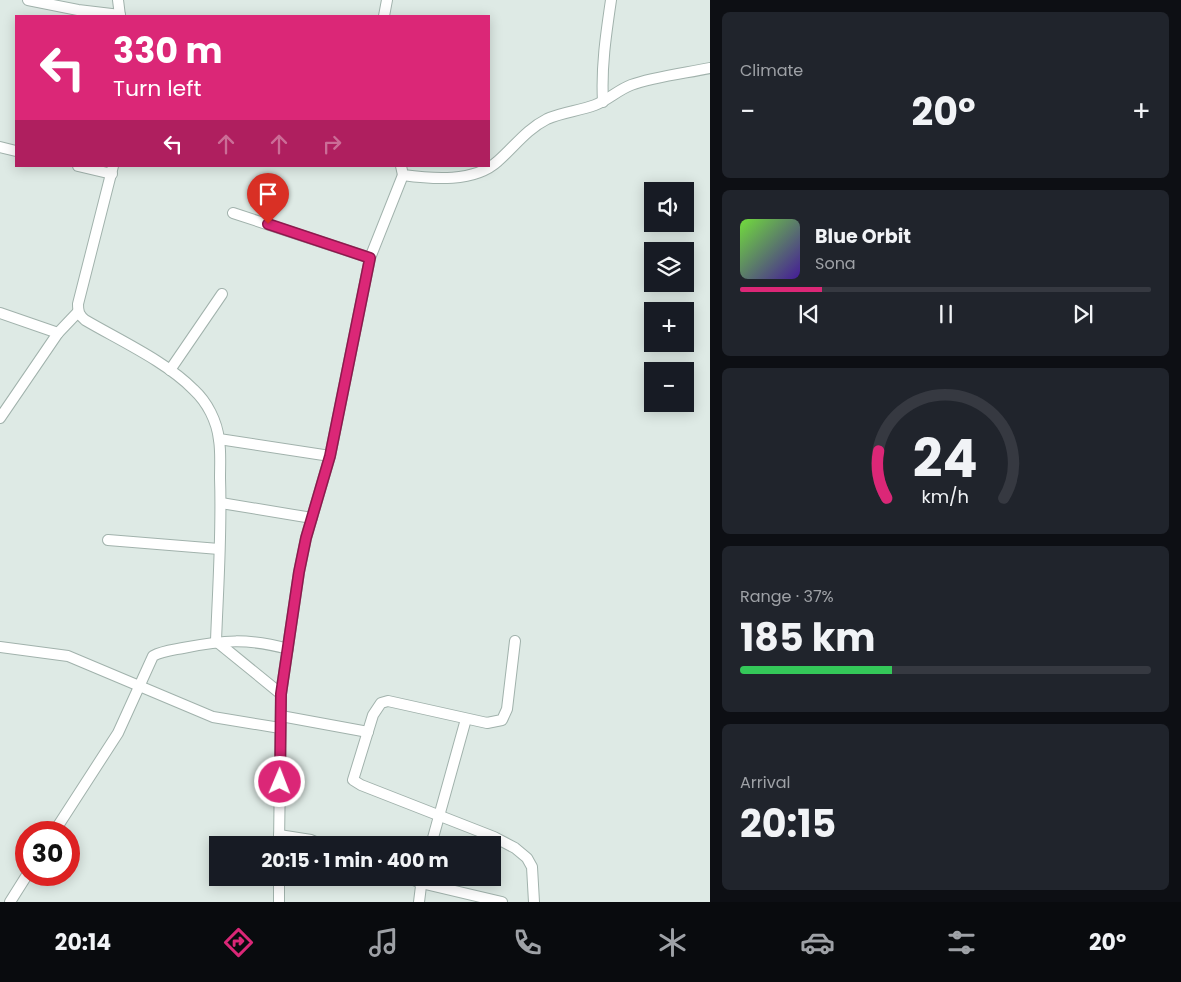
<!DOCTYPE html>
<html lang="en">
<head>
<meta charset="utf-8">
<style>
	:root { --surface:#171b24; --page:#20242c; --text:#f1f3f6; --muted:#9ea1a6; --line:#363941; --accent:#db2777 }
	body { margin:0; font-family:Poppins,sans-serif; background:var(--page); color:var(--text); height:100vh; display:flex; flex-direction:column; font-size:19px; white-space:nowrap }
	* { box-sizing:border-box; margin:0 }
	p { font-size:16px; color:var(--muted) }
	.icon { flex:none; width:28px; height:28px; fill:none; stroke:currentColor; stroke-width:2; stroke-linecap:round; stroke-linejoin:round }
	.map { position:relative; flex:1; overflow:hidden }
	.side { display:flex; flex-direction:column; gap:12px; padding:12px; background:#0d0f14; width:471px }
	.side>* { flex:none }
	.hud { position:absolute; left:15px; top:15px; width:475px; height:152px; border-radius:0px; box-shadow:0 2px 12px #0003; background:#db2777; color:#fff; overflow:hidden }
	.controls { position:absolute; left:644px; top:182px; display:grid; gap:10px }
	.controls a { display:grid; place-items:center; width:50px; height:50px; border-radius:0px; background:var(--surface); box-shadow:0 2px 12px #0003; font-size:25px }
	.speed { position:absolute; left:15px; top:821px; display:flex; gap:10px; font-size:25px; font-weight:700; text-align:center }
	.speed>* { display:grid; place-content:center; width:65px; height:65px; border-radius:50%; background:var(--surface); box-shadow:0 2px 12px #0003; line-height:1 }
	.speed .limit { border:8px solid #d22; background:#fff; color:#111 }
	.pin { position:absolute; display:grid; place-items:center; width:42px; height:42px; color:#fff; margin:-51px -21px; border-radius:50% 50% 50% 0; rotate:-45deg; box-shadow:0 0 5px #0007 }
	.pin .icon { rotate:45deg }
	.me { position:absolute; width:55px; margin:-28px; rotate:1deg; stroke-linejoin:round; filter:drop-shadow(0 0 4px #0008) }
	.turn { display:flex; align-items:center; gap:18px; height:105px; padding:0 15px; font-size:22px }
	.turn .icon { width:65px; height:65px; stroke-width:2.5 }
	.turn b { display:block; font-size:35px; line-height:42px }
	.lanes { display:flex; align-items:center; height:48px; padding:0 15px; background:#0003; justify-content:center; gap:25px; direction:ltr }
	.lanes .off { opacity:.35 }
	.big { font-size:38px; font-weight:700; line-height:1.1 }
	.side .widget { flex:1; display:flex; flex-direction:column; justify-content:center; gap:8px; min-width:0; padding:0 18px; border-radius:8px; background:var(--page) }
	.side .dial { align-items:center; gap:0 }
	.dial svg { height:130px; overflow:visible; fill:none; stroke:var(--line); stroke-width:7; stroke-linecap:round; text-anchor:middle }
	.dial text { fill:var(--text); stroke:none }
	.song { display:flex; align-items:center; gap:15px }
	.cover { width:60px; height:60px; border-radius:8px; background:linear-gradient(135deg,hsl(100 70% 55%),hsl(260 70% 35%)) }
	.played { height:5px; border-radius:2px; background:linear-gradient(90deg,var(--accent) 20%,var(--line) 20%) }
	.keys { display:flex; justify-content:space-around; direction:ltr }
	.heat { display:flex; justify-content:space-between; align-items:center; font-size:28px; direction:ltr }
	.charge { height:8px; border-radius:4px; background:linear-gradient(90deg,#34c759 37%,var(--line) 0) }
	.trip { position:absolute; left:209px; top:836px; width:292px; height:50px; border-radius:0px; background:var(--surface); box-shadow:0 2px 12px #0003; font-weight:700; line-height:50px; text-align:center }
	.menu { display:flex; height:80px; justify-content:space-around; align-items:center; background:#090b0e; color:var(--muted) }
	.menu .icon { width:35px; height:35px }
	.menu .selected { color:var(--accent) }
	.menu b { font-size:22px; color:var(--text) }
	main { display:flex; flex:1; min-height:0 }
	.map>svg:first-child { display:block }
</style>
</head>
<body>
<main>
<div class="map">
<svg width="710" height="902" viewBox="0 0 710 902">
	<rect width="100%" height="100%" fill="#deeae5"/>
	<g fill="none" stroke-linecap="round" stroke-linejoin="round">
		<!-- street casing -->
		<g stroke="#a1b2ac" stroke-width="12">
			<g id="street">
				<path d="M28,0L78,10L120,15"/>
				<path d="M118,0L120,16"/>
				<path d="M384,16L387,0"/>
				<path d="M603,102C601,67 606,34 611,0"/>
				<path d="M0,147L16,151"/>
				<path d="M78,166L112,174"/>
				<path d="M113,166L78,304C78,312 79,315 85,320C119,340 167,362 194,390C207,402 217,421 219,440C221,452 220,465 220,478C222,532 218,587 216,641L281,694L279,845"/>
				<path d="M401,166L403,175C432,179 474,183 498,161C514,147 527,129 547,119C562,112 579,111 595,105C608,100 618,90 631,85C653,77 686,73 710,68"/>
				<path d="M233,213L370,258"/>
				<path d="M0,313L58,333"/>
				<path d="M170,370L222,294"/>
				<path d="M0,418L58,333L78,312"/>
				<path d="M219,439L330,456"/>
				<path d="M221,503L312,518"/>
				<path d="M108,540L219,549"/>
				<path d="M515,641L507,709L502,720L487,723L388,701L381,703L373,715L353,780L361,785L494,837L515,848L527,858L532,867L534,902"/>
				<path d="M0,647L68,656L213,717L280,728"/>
				<path d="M281,694L299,572L306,538L330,456L370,258L403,175"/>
				<path d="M281,716L368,732"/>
				<path d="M54,832L118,733L153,656C162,651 173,650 183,648C223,640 248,638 288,649"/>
				<path d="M279,835L311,840L323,845"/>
				<path d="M431,845L466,719"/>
				<path d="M279,878V902"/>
				<path d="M408,878L421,883L502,902"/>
				<path d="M10,902L27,875"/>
				<path d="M419,902L422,878"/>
			</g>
		</g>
		<!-- street -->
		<use href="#street" stroke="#fff" stroke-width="10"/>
	</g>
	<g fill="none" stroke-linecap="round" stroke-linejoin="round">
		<!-- route casing -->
		<g stroke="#8e194d" stroke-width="12">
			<path id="route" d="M268,224L370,258L330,456L306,538L299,572L281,694L280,782"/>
		</g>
		<!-- route -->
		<use href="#route" stroke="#db2777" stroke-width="9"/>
	</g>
</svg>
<div class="controls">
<a><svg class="icon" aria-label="sound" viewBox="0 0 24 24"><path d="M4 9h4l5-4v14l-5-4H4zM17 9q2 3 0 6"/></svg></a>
<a><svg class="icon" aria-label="layers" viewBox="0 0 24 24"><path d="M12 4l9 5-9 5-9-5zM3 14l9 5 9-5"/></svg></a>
<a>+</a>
<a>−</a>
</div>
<div class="speed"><div class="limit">30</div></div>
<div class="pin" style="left:268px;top:224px;background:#d93025"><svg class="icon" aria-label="arrive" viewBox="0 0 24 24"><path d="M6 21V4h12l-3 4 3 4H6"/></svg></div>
<svg class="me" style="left:280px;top:782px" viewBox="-20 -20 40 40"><circle r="17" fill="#db2777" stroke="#fff" stroke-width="3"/><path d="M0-11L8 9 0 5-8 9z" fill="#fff"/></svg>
<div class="trip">20:15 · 1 min · 400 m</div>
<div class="hud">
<div class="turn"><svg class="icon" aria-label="left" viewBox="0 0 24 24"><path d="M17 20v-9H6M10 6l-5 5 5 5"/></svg><div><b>330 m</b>Turn left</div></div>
<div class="lanes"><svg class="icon" aria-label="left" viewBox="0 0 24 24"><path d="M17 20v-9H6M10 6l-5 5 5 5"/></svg><svg class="icon off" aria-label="ahead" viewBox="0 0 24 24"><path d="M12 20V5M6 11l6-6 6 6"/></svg><svg class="icon off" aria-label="ahead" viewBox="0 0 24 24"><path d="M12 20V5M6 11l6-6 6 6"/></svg><svg class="icon off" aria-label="right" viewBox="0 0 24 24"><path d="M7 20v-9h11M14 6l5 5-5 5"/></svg></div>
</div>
</div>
<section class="side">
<div class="widget"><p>Climate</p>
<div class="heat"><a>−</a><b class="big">20°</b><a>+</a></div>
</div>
<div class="widget">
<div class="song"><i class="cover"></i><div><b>Blue Orbit</b><p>Sona</p></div></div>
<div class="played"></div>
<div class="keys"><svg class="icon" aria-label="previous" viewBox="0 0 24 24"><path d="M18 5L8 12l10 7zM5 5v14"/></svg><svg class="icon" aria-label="pause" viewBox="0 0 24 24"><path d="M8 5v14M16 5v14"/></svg><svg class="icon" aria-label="next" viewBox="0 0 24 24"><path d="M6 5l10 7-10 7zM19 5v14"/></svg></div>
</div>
<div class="widget dial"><svg viewBox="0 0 100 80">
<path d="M14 69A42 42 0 1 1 86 69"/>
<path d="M14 69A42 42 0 0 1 9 40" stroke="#db2777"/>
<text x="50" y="56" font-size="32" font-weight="700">24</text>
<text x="50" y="72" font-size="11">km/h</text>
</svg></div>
<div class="widget"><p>Range · 37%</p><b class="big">185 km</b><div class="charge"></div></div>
<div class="widget"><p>Arrival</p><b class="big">20:15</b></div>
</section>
</main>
<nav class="menu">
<b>20:14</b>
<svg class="icon selected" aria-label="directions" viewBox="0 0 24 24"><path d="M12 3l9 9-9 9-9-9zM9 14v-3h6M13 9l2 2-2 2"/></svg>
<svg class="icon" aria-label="music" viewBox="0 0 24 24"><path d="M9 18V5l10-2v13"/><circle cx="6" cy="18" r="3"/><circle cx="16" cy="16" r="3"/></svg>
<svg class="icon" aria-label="phone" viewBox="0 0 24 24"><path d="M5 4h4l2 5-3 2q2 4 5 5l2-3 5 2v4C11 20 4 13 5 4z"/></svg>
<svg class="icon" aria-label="climate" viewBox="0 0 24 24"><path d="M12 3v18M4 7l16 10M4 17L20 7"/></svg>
<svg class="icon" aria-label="car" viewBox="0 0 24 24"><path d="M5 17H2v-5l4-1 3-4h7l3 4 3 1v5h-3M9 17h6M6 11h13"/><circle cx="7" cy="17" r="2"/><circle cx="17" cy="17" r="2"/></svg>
<svg class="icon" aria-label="filters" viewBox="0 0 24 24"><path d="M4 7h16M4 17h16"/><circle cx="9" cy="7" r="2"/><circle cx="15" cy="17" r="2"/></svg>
<b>20°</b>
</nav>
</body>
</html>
